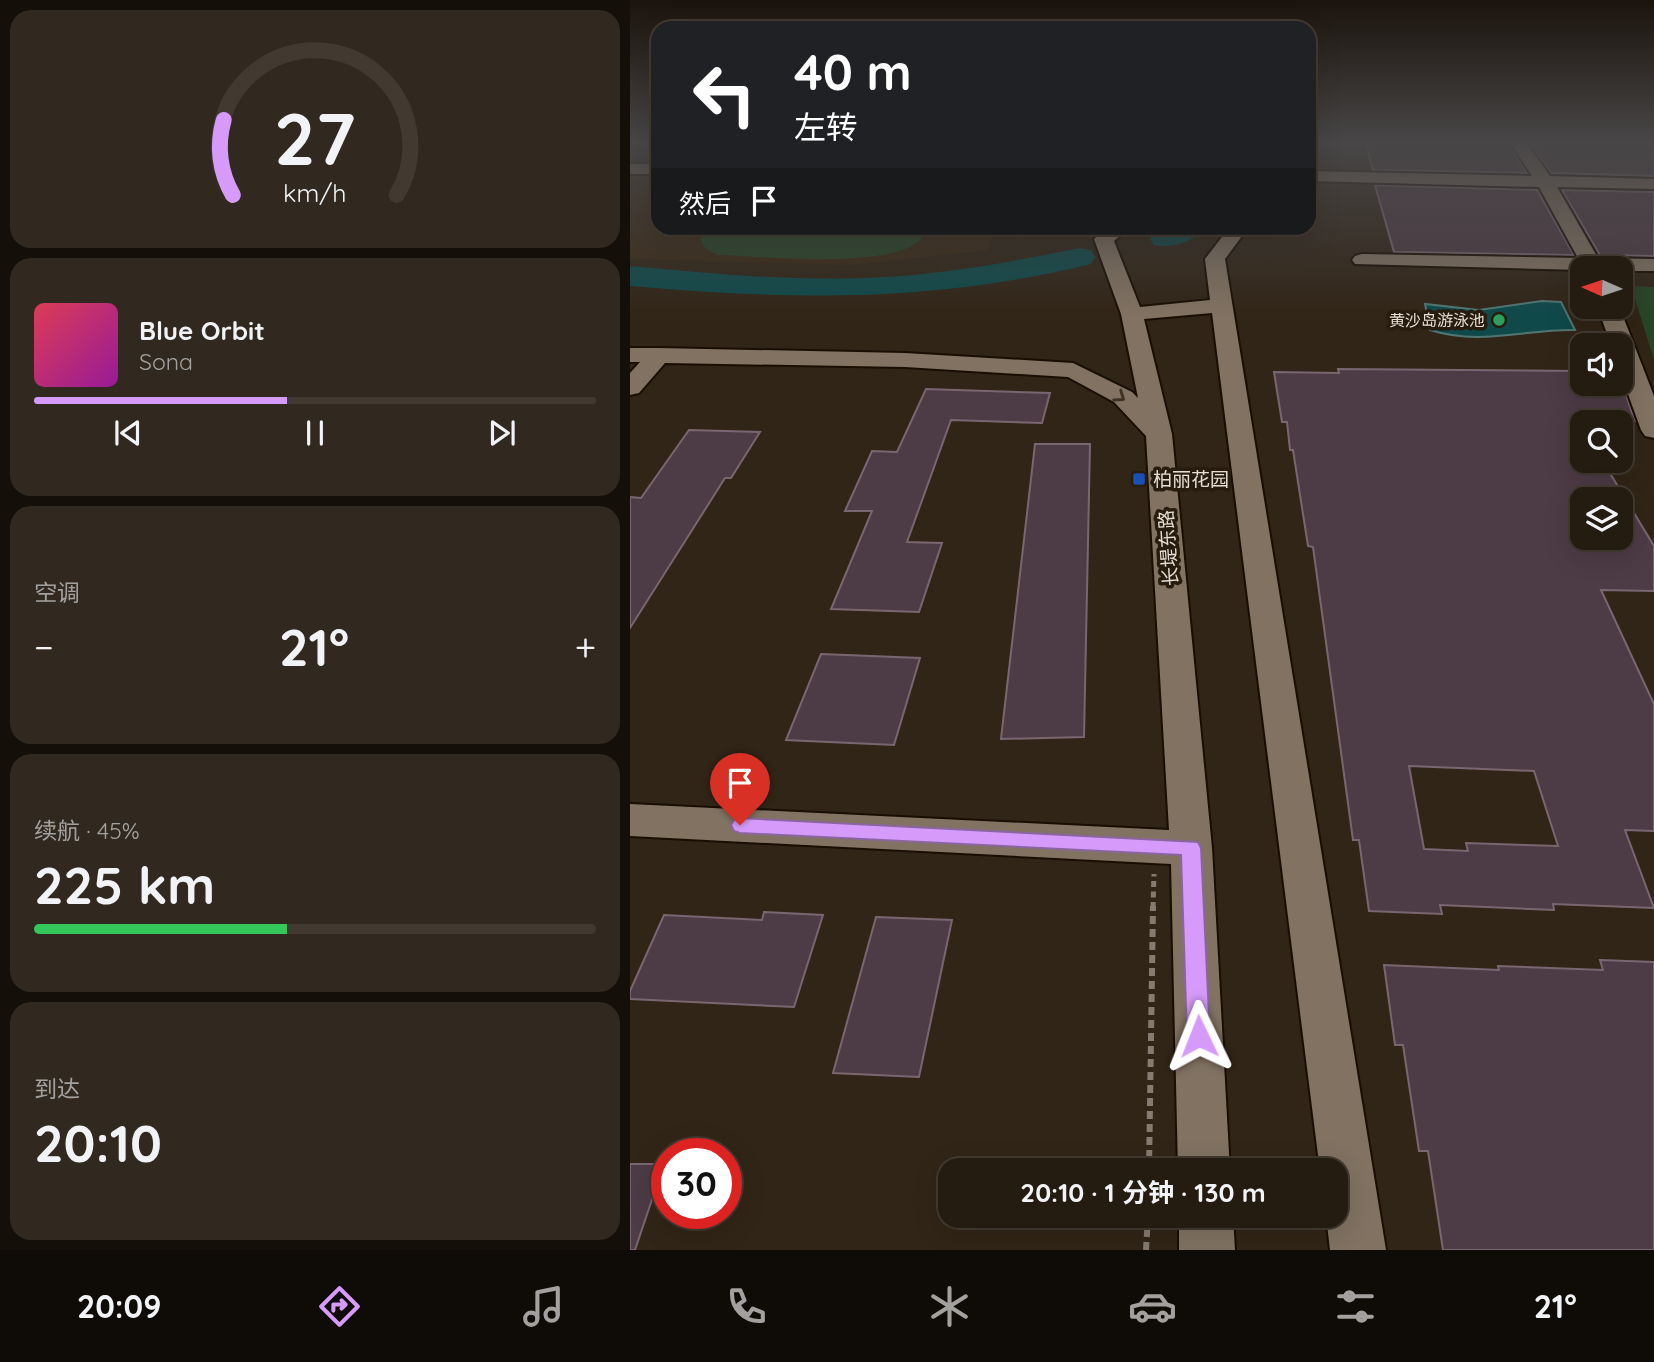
<!DOCTYPE html>
<html lang="zh">
<head>
<meta charset="utf-8">
<style>
	:root { --surface:#251c11; --page:#31291f; --text:#f1f3f6; --muted:#a3a19f; --line:#423a31; --accent:#d69bfa }
	body { margin:0; font-family:Quicksand,"Noto Sans SC",sans-serif; background:var(--page); color:var(--text); height:100vh; display:flex; flex-direction:column; font-size:26px; white-space:nowrap }
	* { box-sizing:border-box; margin:0 }
	p { font-size:23px; color:var(--muted) }
	.icon { flex:none; width:38px; height:38px; fill:none; stroke:currentColor; stroke-width:2; stroke-linecap:round; stroke-linejoin:round }
	.map { position:relative; flex:1; overflow:hidden }
	.drawer { display:flex; flex-direction:column; gap:10px; padding:10px; background:#140f09; width:630px }
	.drawer>* { flex:none }
	.top-card { position:absolute; left:21px; top:21px; width:665px; height:214px; border-radius:21px; box-shadow:0 7px 28px #0002,0 0 0 2px var(--line); background:#202124; color:#fff; overflow:hidden }
	.needle { width:46px; rotate:273deg }
	.tools { position:absolute; left:940px; top:256px; display:grid; gap:14px }
	.tools a { display:grid; place-items:center; width:63px; height:63px; border-radius:14px; background:var(--surface); box-shadow:0 7px 28px #0002,0 0 0 2px var(--line); font-size:35px }
	.speed { position:absolute; left:21px; top:1138px; display:flex; gap:14px; font-size:35px; font-weight:700; text-align:center }
	.speed>* { display:grid; place-content:center; width:91px; height:91px; border-radius:50%; background:var(--surface); box-shadow:0 7px 28px #0002,0 0 0 2px var(--line); line-height:1 }
	.speed .limit { border:10px solid #d22; background:#fff; color:#111 }
	.pin { position:absolute; display:grid; place-items:center; width:60px; height:60px; color:#fff; margin:-72px -30px; border-radius:50% 50% 50% 0; rotate:-45deg; box-shadow:0 0 7px #0007 }
	.pin .icon { rotate:45deg }
	.me { position:absolute; width:77px; margin:-38px; rotate:358deg; stroke-linejoin:round; filter:drop-shadow(0 0 5px #0008) }
	.turn { display:flex; align-items:center; gap:24px; height:147px; padding:0 28px; font-size:32px }
	.turn .icon { width:91px; height:91px; stroke-width:2.5 }
	.turn b { display:block; font-size:49px; line-height:60px }
	.then { display:flex; align-items:center; height:66px; padding:0 28px; background:#0003; gap:14px; font-size:26px }
	.big { font-size:52px; font-weight:700; line-height:1.1 }
	.drawer .tile { flex:1; display:flex; flex-direction:column; justify-content:center; gap:10px; min-width:0; padding:0 24px; border-radius:21px; background:var(--page) }
	.drawer .dial { align-items:center; gap:0 }
	.dial svg { height:182px; overflow:visible; fill:none; stroke:var(--line); stroke-width:7; stroke-linecap:round; text-anchor:middle }
	.dial text { fill:var(--text); stroke:none }
	.song { display:flex; align-items:center; gap:21px }
	.cover { width:84px; height:84px; border-radius:10px; background:linear-gradient(135deg,hsl(350 70% 55%),hsl(300 70% 35%)) }
	.played { height:7px; border-radius:4px; background:linear-gradient(90deg,var(--accent) 45%,var(--line) 45%) }
	.keys { display:flex; justify-content:space-around; direction:ltr }
	.heat { display:flex; justify-content:space-between; align-items:center; font-size:38px; direction:ltr }
	.charge { height:10px; border-radius:5px; background:linear-gradient(90deg,#34c759 45%,var(--line) 0) }
	.trip { position:absolute; left:308px; top:1158px; width:410px; height:70px; border-radius:21px; background:var(--surface); box-shadow:0 7px 28px #0002,0 0 0 2px var(--line); font-weight:700; line-height:70px; text-align:center }
	.tab-bar { display:flex; height:112px; justify-content:space-around; align-items:center; background:#0f0b07; color:var(--muted) }
	.tab-bar .icon { width:49px; height:49px }
	.tab-bar .on { color:var(--accent) }
	.tab-bar b { font-size:32px; color:var(--text) }
	main { display:flex; flex:1; min-height:0 }
	.map>svg:first-child { display:block }
</style>
</head>
<body>
<main>
<section class="drawer">
<div class="tile dial"><svg viewBox="0 0 100 80">
<path d="M14 69A42 42 0 1 1 86 69"/>
<path d="M14 69A42 42 0 0 1 10 36" stroke="#d69bfa"/>
<text x="50" y="56" font-size="32" font-weight="700">27</text>
<text x="50" y="72" font-size="11">km/h</text>
</svg></div>
<div class="tile">
<div class="song"><i class="cover"></i><div><b>Blue Orbit</b><p>Sona</p></div></div>
<div class="played"></div>
<div class="keys"><svg class="icon" aria-label="previous" viewBox="0 0 24 24"><path d="M18 5L8 12l10 7zM5 5v14"/></svg><svg class="icon" aria-label="pause" viewBox="0 0 24 24"><path d="M8 5v14M16 5v14"/></svg><svg class="icon" aria-label="next" viewBox="0 0 24 24"><path d="M6 5l10 7-10 7zM19 5v14"/></svg></div>
</div>
<div class="tile"><p>空调</p>
<div class="heat"><a>−</a><b class="big">21°</b><a>+</a></div>
</div>
<div class="tile"><p>续航 · 45%</p><b class="big">225 km</b><div class="charge"></div></div>
<div class="tile"><p>到达</p><b class="big">20:10</b></div>
</section>
<div class="map">
<svg width="1024" height="1250" viewBox="0 0 1024 1250">
	<rect width="100%" height="100%" fill="#312517"/>
	<!-- built -->
	<path fill="#3a2915" d="M0,173L28,174V228H366L358,250L221,265L0,259Z"/>
	<!-- green -->
	<g fill="#284527">
		<path d="M86,228H288L293,237C266,271 133,256 88,255L76,249L70,239Z"/>
		<path d="M1001,286L1024,287V360Z"/>
	</g>
	<!-- water -->
	<path fill="#10494a" stroke="#507674" stroke-width="2" d="M912,301L931,302L945,330C895,329 850,346 800,330L795,304L849,310Z"/>
	<g fill="none" stroke-linecap="round" stroke-linejoin="round">
		<!-- river -->
		<g fill="#10494a" fill-rule="evenodd">
			<path d="M536,228H574C564,242 540,249 524,245L520,239L524,233Z"/>
			<path d="M450,248L461,250L465,257L461,264C302,303 161,300 0,286V266C85,274 170,282 255,277C321,273 385,261 450,248Z"/>
		</g>
	</g>
	<!-- building -->
	<g fill="#4d3b45" stroke="#7a6671" stroke-width="2" fill-rule="evenodd">
		<path d="M735,141H877L897,173L743,170Z"/>
		<path d="M898,141H1017L1024,148V176L921,173Z"/>
		<path d="M745,185L907,190L944,255L764,252Z"/>
		<path d="M932,190L1024,192V256L970,255Z"/>
		<path d="M708,369L952,371V383H988L996,395L1005,421L951,420L952,460H972L1024,546V591L971,590L1024,704V831L995,830L1024,908L923,904L924,910L810,905L812,914L739,911L729,840H723L683,547L678,546L663,450H660L657,422H652L644,372L709,373ZM952,499H990V537H952ZM779,766L904,771L928,846L836,843L838,851L794,849Z"/>
		<path d="M296,389L420,393L412,423L321,420L277,542L312,543L289,612L201,609L242,511H215L242,451L267,452Z"/>
		<path d="M59,430L130,432L101,478H95L0,628V497L11,498Z"/>
		<path d="M405,444H460L454,737L371,739Z"/>
		<path d="M191,654L290,658L264,745L156,740Z"/>
		<path d="M134,912L193,915L164,1007L0,999V991L34,915L132,920Z"/>
		<path d="M246,917L322,920L289,1077L203,1073Z"/>
		<path d="M970,960L1024,962V1250H813L798,1151H789L773,1045H765L754,965L869,970L868,966L973,970Z"/>
		<path d="M0,1164H34L5,1250H0Z"/>
	</g>
	<g fill="none" stroke-linecap="round" stroke-linejoin="round">
		<!-- minor casing -->
		<g stroke="#190e03" stroke-width="4">
			<g id="minor">
				<path d="M679,141H689L679,149Z"/>
				<path d="M879,141H895L920,176L1024,179V189L927,187L968,258L1024,259V271H990V268L952,270L725,264L722,260L725,256L732,254L948,258L909,187L679,181V171L902,176Z"/>
				<rect x="0" y="164" width="28" height="10"/>
				<path d="M477,228H499L484,241L510,307L580,300L575,259L599,228H618L595,259L756,1250H700L696,1216H705V1171H690L582,313L514,319L542,434L582,848L600,1171H548L541,864L0,836V804L539,830L516,436L484,402L438,377L275,367L35,363L9,393L0,395V373L10,362H0V348H29L275,353L443,363L502,392L508,398L491,314L464,239Z"/>
				<path d="M967,306H989L1024,396V438L1015,436L1011,430L990,372V345H981Z"/>
				<path d="M549,1216H603L605,1250H549Z"/>
			</g>
		</g>
		<!-- path-far1 -->
		<path stroke="#857b70" stroke-width="5" stroke-dasharray="6 4.5" stroke-linecap="butt" d="M523,908L524,874"/>
		<!-- path -->
		<g stroke="#857b70" stroke-width="6" stroke-dasharray="8 5" stroke-linecap="butt">
			<path d="M519,1171L523,906"/>
			<path d="M516,1250L518,1216"/>
		</g>
		<!-- minor -->
		<use href="#minor" fill="#817262" fill-rule="evenodd"/>
	</g>
	<!-- one-way arrows -->
	<defs><path id="oneway-chevron" d="M-2-3.5L2.5 0L-2 3.5" fill="none" stroke-width="1.6" stroke-linecap="round" stroke-linejoin="round" transform="scale(1.75)"/></defs>
	<use stroke="#3e3223" href="#oneway-chevron" transform="translate(490 397) rotate(35)"/>
	<!-- sky -->
	<linearGradient id="sky" x2="0" y2="1"><stop stop-color="#1b140d"/><stop offset="0.45" stop-color="#484647"/><stop offset="1" stop-color="#484647" stop-opacity="0"/></linearGradient>
	<rect width="1024" height="316" fill="url(#sky)"/>
	<!-- route -->
	<path fill="#d69bfa" stroke="#8b65a2" stroke-width="2" d="M110,818L568,842L571,848L580,1036L577,1044L569,1047L560,1044L557,1036L551,855L110,833L104,831L101,825L104,820Z"/>
	<!-- markers -->
	<circle fill="#2e9e5b" stroke="#271c0e" stroke-width="2.5" cx="869" cy="320" r="7"/>
	<rect fill="#1a4fb4" stroke="#271c0e" stroke-width="2.5" x="502" y="472" width="14" height="14" rx="3.5"/>
	<g text-anchor="middle" dominant-baseline="central" stroke-width="7" stroke-linejoin="round" paint-order="stroke">
		<!-- far-poi labels -->
		<g font-size="16" fill="#e6ded5" stroke="#271c0e" text-anchor="end">
			<text x="855" y="320">黄沙岛游泳池</text>
		</g>
		<!-- poi labels -->
		<g font-size="19" fill="#e6ded5" stroke="#271c0e" text-anchor="start">
			<text x="523" y="479">柏丽花园</text>
		</g>
		<!-- street labels -->
		<g font-size="19" fill="#e6ded5" stroke="#271c0e">
			<text transform="translate(538 548) rotate(-94)">长堤东路</text>
		</g>
	</g>
</svg>
<div class="tools">
<a><svg class="needle" viewBox="-14 -14 28 28"><path d="M0-13l5 13h-10z" fill="#e53935"/><path d="M0 13l5-13h-10z" fill="#a3a19f"/></svg></a>
<a><svg class="icon" aria-label="sound" viewBox="0 0 24 24"><path d="M4 9h4l5-4v14l-5-4H4zM17 9q2 3 0 6"/></svg></a>
<a><svg class="icon" aria-label="search" viewBox="0 0 24 24"><circle cx="10" cy="10" r="6"/><path d="M15 15l6 6"/></svg></a>
<a><svg class="icon" aria-label="layers" viewBox="0 0 24 24"><path d="M12 4l9 5-9 5-9-5zM3 14l9 5 9-5"/></svg></a>
</div>
<div class="speed"><div class="limit">30</div></div>
<div class="pin" style="left:110px;top:825px;background:#d93025"><svg class="icon" aria-label="arrive" viewBox="0 0 24 24"><path d="M6 21V4h12l-3 4 3 4H6"/></svg></div>
<svg class="me" style="left:569px;top:1036px" viewBox="-20 -20 40 40"><path d="M0-17L14 15 0 8-14 15z" fill="#d69bfa" stroke="#fff" stroke-width="4"/></svg>
<div class="trip">20:10 · 1 分钟 · 130 m</div>
<div class="top-card">
<div class="turn"><svg class="icon" aria-label="left" viewBox="0 0 24 24"><path d="M17 20v-9H6M10 6l-5 5 5 5"/></svg><div><b>40 m</b>左转</div></div>
<div class="then">然后<svg class="icon" aria-label="arrive" viewBox="0 0 24 24"><path d="M6 21V4h12l-3 4 3 4H6"/></svg></div>
</div>
</div>
</main>
<nav class="tab-bar">
<b>20:09</b>
<svg class="icon on" aria-label="directions" viewBox="0 0 24 24"><path d="M12 3l9 9-9 9-9-9zM9 14v-3h6M13 9l2 2-2 2"/></svg>
<svg class="icon" aria-label="music" viewBox="0 0 24 24"><path d="M9 18V5l10-2v13"/><circle cx="6" cy="18" r="3"/><circle cx="16" cy="16" r="3"/></svg>
<svg class="icon" aria-label="phone" viewBox="0 0 24 24"><path d="M5 4h4l2 5-3 2q2 4 5 5l2-3 5 2v4C11 20 4 13 5 4z"/></svg>
<svg class="icon" aria-label="climate" viewBox="0 0 24 24"><path d="M12 3v18M4 7l16 10M4 17L20 7"/></svg>
<svg class="icon" aria-label="car" viewBox="0 0 24 24"><path d="M5 17H2v-5l4-1 3-4h7l3 4 3 1v5h-3M9 17h6M6 11h13"/><circle cx="7" cy="17" r="2"/><circle cx="17" cy="17" r="2"/></svg>
<svg class="icon" aria-label="filters" viewBox="0 0 24 24"><path d="M4 7h16M4 17h16"/><circle cx="9" cy="7" r="2"/><circle cx="15" cy="17" r="2"/></svg>
<b>21°</b>
</nav>
</body>
</html>
